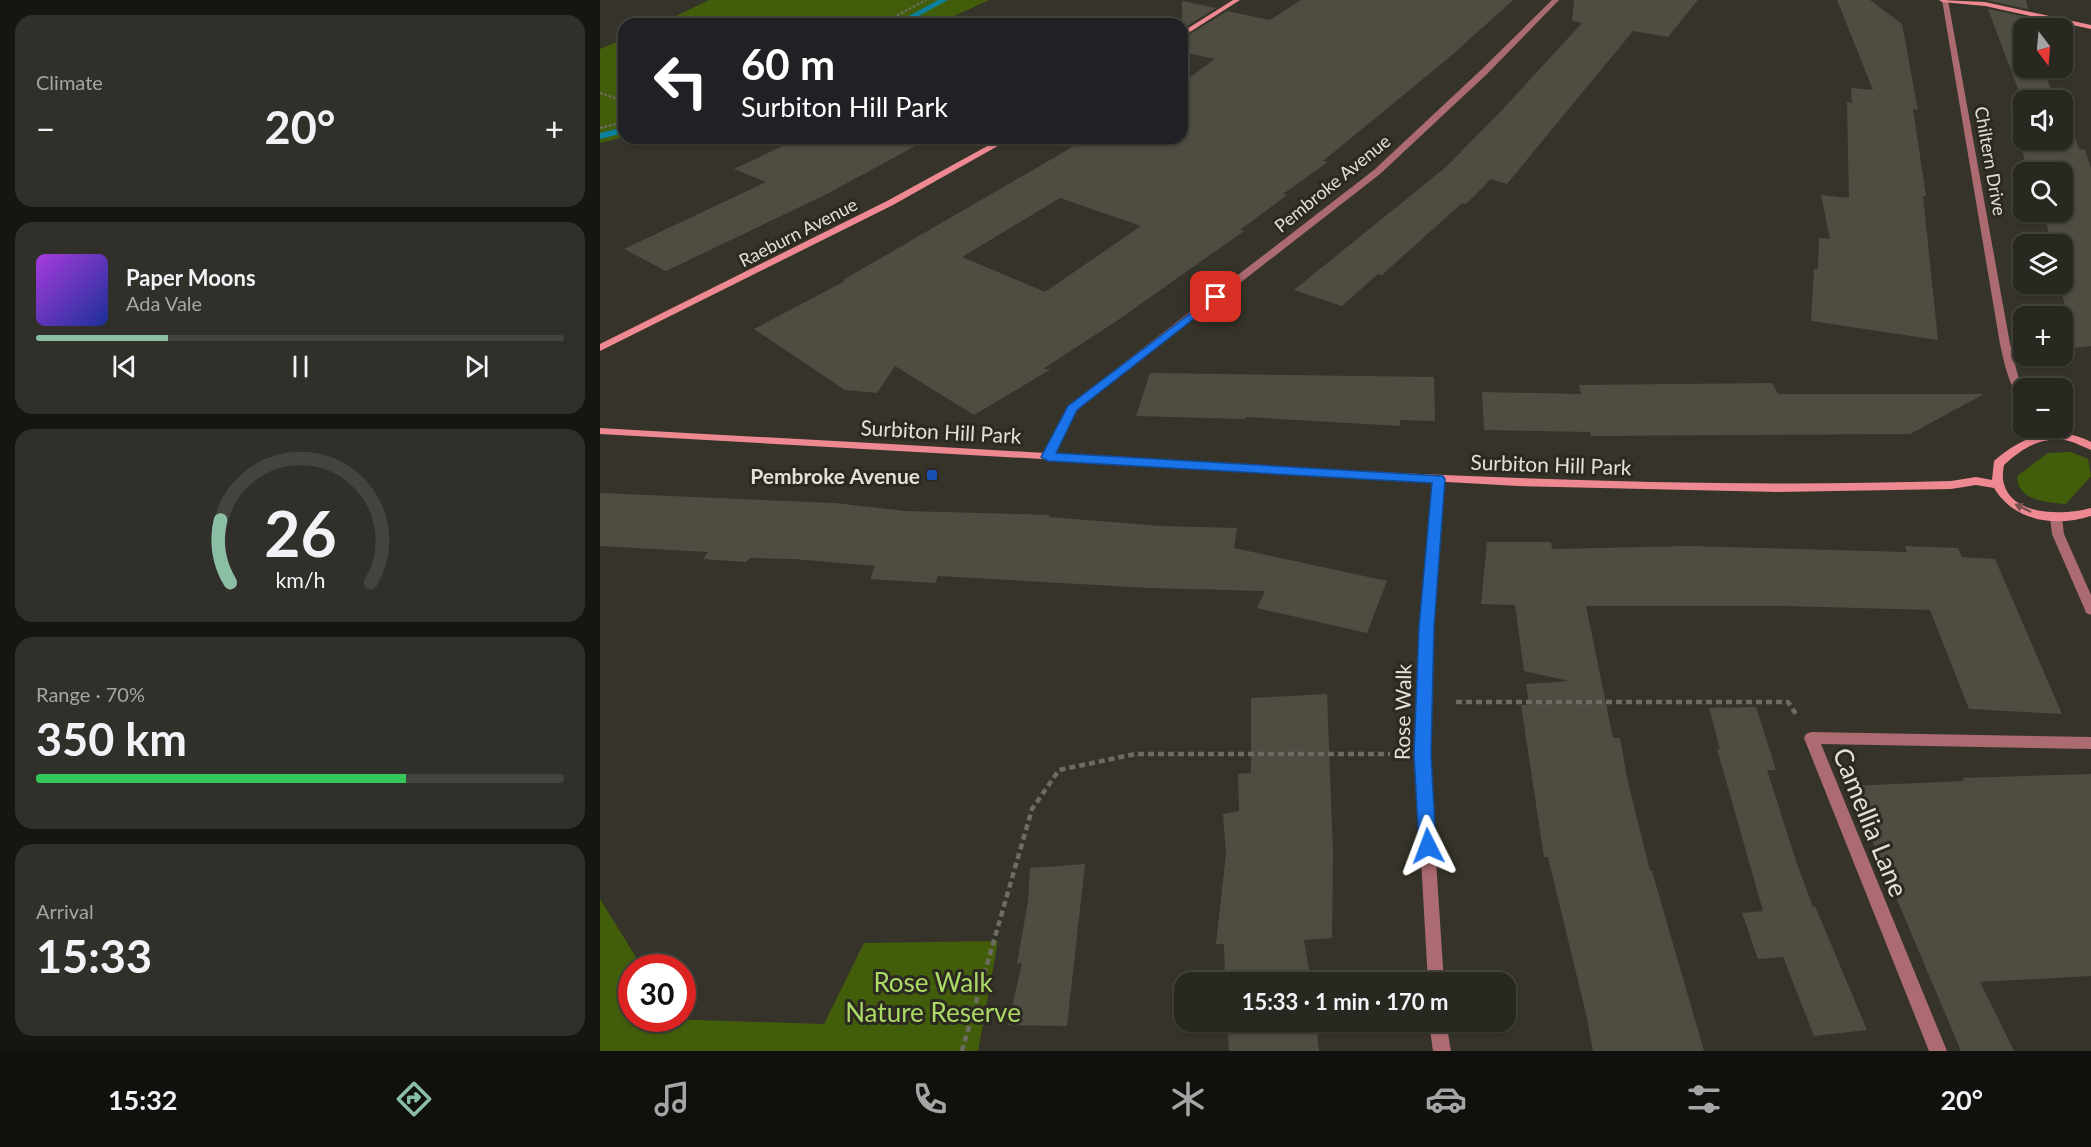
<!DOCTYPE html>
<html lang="en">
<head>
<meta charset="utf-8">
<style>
	:root { --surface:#282720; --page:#302f29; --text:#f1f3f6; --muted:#a5a5a5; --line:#44443e; --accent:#8abfa5 }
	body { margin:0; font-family:Lato,sans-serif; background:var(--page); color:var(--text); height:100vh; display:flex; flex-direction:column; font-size:22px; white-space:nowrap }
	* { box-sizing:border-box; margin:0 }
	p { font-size:20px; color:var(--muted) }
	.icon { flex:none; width:33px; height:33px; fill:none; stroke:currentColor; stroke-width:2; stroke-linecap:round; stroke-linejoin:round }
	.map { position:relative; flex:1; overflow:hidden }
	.drawer { display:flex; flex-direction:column; gap:15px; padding:15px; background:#161512; width:600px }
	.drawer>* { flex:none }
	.guide { position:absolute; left:18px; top:18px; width:570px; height:126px; border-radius:18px; box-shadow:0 2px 4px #0004,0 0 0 2px var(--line); background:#202124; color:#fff; overflow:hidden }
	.needle { width:39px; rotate:164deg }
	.buttons { position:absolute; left:1413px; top:18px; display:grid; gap:12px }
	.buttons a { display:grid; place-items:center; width:60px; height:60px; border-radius:12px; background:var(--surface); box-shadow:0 2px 4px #0004,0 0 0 2px var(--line); font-size:30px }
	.speed { position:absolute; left:18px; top:954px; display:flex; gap:12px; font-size:30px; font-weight:700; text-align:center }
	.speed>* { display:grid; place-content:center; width:78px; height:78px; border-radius:50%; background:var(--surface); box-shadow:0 2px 4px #0004,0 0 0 2px var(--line); line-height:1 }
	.speed .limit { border:9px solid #d22; background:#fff; color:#111 }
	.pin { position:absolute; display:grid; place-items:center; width:51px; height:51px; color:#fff; margin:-26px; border-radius:12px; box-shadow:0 3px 9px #0006 }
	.me { position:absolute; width:66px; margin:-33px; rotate:357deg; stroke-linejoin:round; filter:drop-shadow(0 0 4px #0008) }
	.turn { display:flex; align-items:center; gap:21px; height:126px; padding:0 24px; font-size:27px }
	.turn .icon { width:78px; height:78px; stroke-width:2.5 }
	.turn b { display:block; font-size:42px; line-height:51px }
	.big { font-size:45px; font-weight:700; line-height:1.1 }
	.drawer .widget { flex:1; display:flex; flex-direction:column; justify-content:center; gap:9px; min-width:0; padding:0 21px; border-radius:18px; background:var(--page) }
	.drawer .dial { align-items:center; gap:0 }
	.dial svg { height:156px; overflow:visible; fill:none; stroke:var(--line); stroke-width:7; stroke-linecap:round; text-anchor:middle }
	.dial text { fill:var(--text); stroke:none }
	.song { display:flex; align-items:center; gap:18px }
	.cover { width:72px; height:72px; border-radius:9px; background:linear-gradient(135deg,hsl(280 70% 55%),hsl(230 70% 35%)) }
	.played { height:6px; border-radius:3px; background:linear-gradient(90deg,var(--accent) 25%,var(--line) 25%) }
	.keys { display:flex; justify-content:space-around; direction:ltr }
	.heat { display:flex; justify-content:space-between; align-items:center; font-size:33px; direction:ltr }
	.charge { height:9px; border-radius:4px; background:linear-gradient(90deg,#34c759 70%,var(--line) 0) }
	.trip { position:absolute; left:574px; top:972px; width:342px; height:60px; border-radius:18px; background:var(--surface); box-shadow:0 2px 4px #0004,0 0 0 2px var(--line); font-weight:700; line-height:60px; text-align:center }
	.tab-bar { display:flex; height:96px; justify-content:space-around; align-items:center; background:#10100d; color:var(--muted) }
	.tab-bar .icon { width:42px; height:42px }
	.tab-bar .active { color:var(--accent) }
	.tab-bar b { font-size:27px; color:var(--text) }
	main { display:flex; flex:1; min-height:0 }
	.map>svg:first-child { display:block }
</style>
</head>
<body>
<main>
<section class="drawer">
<div class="widget"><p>Climate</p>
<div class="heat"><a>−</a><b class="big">20°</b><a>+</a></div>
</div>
<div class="widget">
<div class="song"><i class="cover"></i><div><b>Paper Moons</b><p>Ada Vale</p></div></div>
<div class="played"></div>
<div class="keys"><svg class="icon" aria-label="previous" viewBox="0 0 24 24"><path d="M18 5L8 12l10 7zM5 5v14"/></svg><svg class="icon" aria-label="pause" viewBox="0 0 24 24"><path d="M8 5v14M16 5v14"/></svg><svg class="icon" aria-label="next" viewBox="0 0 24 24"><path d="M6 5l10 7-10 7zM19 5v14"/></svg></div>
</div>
<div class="widget dial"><svg viewBox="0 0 100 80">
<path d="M14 69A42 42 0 1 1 86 69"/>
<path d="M14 69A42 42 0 0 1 9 37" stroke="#8abfa5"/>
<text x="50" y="56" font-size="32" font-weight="700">26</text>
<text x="50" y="72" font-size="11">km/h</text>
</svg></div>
<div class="widget"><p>Range · 70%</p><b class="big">350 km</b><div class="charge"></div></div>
<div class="widget"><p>Arrival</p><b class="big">15:33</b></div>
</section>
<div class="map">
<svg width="1491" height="1051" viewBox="0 0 1491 1051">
	<rect width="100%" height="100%" fill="#36342a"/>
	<!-- green -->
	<g fill="#435e0b">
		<path d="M109,0H389L337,24H60Z"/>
		<path d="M24,39V137L0,143V49Z"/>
		<path d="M1471,452L1488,459L1491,476L1466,504C1447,502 1417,501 1417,476L1448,453Z"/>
		<path d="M0,899L42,967L32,968V1018L224,1024L264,943L398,941L378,1051H0Z"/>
	</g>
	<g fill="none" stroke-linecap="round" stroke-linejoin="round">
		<!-- stream -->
		<g fill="#0d819b" fill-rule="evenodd">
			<path d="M338,0H348L304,24H294Z"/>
			<path d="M24,127V133L0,139V133Z"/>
		</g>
	</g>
	<!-- building -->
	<g fill="#4f4d42" fill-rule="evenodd">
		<path d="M701,0H913L851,56L723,161L728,162L683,194L687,195L640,230L644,231L518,320L443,369H451L374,415L295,366L277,393L245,390L154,329L245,281L243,280L488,138H582V83L615,59L582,52V39L627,11L670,20ZM460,198L541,226L445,292L362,257Z"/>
		<path d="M974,0H1098L1068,37L1033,31L907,184L891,179L866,204L862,203L782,275L778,274L742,306L694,290L846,167L902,110L982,23L972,21Z"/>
		<path d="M1237,0H1270L1302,24L1318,110L1313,109L1326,196H1323L1338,340L1211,321L1214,269H1218L1219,238L1230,239L1221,195L1249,198L1247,102L1252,103L1251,88L1273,90Z"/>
		<path d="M1386,0H1426L1428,9Z"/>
		<path d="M582,1L616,8L582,29Z"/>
		<path d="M1388,9L1431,18L1434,28H1424V68H1444L1454,100H1424V105Z"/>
		<path d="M1410,106L1424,117V140H1462V116H1468L1479,149L1485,150L1491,168V346L1474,348L1460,284H1462V244H1452L1443,212H1462V172H1428Z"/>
		<path d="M200,138H330L225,195L66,271L24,249L166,182L134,169Z"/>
		<path d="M550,373L834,377L835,421L800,420V426L646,417L645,419L536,416Z"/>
		<path d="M1172,383L1178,394H1384L1310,434L991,436L990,432L884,430L882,392L981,394L979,385Z"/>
		<path d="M0,493L235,503L305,511L450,515L449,517L561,526L637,528L634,548L787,581L767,633L657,608L665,591L551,588L338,576L335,583L270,579L275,566L194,559L150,558L146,562L103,559L108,552L0,546Z"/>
		<path d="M887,542H951L952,549L1092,546L1307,552L1305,546L1358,548L1362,557L1395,559L1462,714L1369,709L1330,610L1186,606H986L1013,738H1020L1027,778L1050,871H1052L1104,1051H993L987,1018L948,857H944L921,705H929L926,684L969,681L924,671L915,605L881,604Z"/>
		<path d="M727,694L733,852L732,938L704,940L711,982H625L624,944H616L626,854L623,814L639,811L638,774L651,773V698Z"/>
		<path d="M1156,707L1176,770H1167L1196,861L1213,907L1215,906L1267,1030L1214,1036L1183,957L1158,959L1142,913L1163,911L1117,749H1120L1109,708Z"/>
		<path d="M1491,774V976L1380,982L1414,1051H1361L1249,786L1364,781L1363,778Z"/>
		<path d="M485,864L467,1026L408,1025L422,963L417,964L428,901L430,868Z"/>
		<path d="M627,1022H716L719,1051H629Z"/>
	</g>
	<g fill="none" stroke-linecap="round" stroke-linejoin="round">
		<!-- path-far1 -->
		<g stroke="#6d6c63" stroke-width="2" stroke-dasharray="3 1.5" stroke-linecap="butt">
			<path d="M281,24L326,0"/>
			<path d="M0,93L24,101"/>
			<path d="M0,128L24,122"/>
		</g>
		<!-- path -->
		<g stroke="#6d6c63" stroke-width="4.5" stroke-dasharray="6 4" stroke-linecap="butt">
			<path d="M856,702H1188L1196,714"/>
			<path d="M362,1051L432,809L459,770L535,754H790"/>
		</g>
		<!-- lane -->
		<path fill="#ab6b71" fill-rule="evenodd" d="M1211,732L1491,737V749L1221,744L1347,1051H1329L1204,738L1206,734Z"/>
		<!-- street -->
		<g fill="#ab6b71" fill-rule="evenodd">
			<path d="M952,0H959L887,74L780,174L477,410L452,460H444L442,457L468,406L774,170L881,70Z"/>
			<path d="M1342,0H1348L1410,344L1418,376L1425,388L1424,400C1409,392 1404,360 1400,344Z"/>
			<path d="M1440,428H1451L1457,435L1455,437H1447Z"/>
			<path d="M839,475L845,479L834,627L829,754L844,982H828L815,754L820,627L833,479Z"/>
			<path d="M1456,514L1462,518L1464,534L1491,595V615L1486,613L1485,610L1452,534L1450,518Z"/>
			<path d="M829,1022H846L851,1051H833Z"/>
		</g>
		<!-- secondary -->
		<g fill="#ee8992" fill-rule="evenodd">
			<path d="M633,0H640L582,37V32Z"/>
			<path d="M1339,0L1385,2L1491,25V29L1385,6L1342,2Z"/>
			<path d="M402,138H412L293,205L0,351V344L287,201Z"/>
			<path d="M0,428C192,439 385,449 577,461C835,476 1092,489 1351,481L1376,477L1392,480L1394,461C1422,436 1455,424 1491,442V450C1483,447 1477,443 1469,441C1443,435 1422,448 1404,465C1403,471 1402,478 1404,484C1413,517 1466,515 1491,508V516C1455,527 1415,522 1394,488L1376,485L1351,489L1178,492L918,486L0,434Z"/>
		</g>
	</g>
	<!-- one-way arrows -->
	<defs><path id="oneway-solid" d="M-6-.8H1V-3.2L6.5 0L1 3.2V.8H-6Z" transform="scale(1.5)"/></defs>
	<use fill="#7a504e" href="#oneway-solid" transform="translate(1423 508) rotate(-154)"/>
	<!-- route -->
	<path fill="#1a73e8" stroke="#114b97" stroke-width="1.5" d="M616,294L619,295V299L477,410L456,453L843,476L845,479L834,627L831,754L836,846L834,851L828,853L822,851L819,846L814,754L819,627L832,483L448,461L441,457L468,406Z"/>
	<!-- markers -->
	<rect fill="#1a4fb4" stroke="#2c2a20" stroke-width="2" x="326" y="469" width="12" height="12" rx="3"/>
	<g text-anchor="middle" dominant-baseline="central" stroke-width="6" stroke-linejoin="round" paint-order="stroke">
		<!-- far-street labels -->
		<g font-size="18" fill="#e1e0d9" stroke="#2c2a20">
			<text transform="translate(1391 161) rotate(80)">Chiltern Drive</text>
			<text transform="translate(732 183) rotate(-39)">Pembroke Avenue</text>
			<text transform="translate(198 232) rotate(-27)">Raeburn Avenue</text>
		</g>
		<!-- street labels -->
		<g font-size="21" fill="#e1e0d9" stroke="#2c2a20">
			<text transform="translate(341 431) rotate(3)">Surbiton Hill Park</text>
			<text transform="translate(951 464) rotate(2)">Surbiton Hill Park</text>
			<text transform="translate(802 712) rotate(-89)">Rose Walk</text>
		</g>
		<!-- poi labels -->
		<g font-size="21" font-weight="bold" fill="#e1e0d9" stroke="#2c2a20" text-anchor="end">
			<text x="320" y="475">Pembroke Avenue</text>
		</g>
		<!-- near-street labels -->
		<g font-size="26" fill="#e1e0d9" stroke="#2c2a20">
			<text transform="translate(1271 822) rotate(68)">Camellia Lane</text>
		</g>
		<!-- near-park labels -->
		<g font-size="26" fill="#acda66" stroke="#2c2a20">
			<text x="333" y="982">Rose Walk<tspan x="333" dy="30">Nature Reserve</tspan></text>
		</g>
	</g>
</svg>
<div class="buttons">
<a><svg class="needle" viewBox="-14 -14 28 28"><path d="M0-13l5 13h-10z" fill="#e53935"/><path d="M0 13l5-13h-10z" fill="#a5a5a5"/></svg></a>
<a><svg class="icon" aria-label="sound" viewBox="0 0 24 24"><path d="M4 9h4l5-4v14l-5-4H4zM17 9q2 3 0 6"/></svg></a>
<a><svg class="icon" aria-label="search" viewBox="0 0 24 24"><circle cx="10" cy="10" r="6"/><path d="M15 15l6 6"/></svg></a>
<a><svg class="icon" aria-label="layers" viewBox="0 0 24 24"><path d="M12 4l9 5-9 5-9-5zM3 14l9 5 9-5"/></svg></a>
<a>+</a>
<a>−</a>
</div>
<div class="speed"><div class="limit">30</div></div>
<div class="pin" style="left:616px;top:297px;background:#d93025"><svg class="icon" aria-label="arrive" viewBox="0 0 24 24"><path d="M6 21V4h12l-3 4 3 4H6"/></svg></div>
<svg class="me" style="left:828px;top:846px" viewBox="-20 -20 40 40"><path d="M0-17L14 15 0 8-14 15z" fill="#1a73e8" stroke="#fff" stroke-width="4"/></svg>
<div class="trip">15:33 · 1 min · 170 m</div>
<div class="guide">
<div class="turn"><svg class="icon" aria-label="left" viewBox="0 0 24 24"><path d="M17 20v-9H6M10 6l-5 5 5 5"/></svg><div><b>60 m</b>Surbiton Hill Park</div></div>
</div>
</div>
</main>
<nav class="tab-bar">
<b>15:32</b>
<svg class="icon active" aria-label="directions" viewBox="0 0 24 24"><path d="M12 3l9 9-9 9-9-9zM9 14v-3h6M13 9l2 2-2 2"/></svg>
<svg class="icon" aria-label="music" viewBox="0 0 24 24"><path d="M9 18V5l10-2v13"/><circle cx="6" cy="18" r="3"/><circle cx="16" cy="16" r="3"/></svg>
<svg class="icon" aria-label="phone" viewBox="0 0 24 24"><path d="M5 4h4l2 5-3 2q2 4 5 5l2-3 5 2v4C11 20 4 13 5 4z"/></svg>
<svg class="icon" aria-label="climate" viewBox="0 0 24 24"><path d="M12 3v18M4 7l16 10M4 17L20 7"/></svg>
<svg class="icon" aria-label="car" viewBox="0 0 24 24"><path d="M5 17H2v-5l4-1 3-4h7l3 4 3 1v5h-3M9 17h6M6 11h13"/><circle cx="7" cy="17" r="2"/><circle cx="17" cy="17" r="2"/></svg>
<svg class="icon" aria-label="filters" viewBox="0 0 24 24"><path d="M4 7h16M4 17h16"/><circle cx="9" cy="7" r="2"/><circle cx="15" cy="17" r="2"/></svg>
<b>20°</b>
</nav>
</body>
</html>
